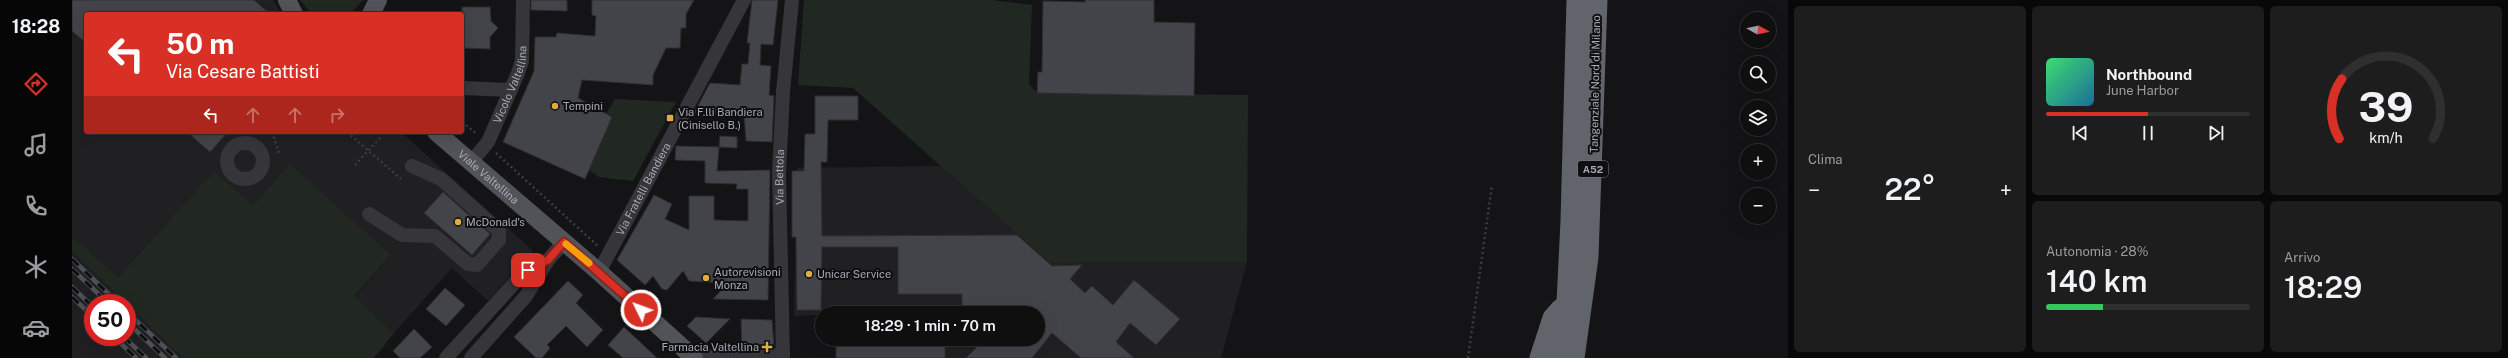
<!DOCTYPE html>
<html lang="it">
<head>
<meta charset="utf-8">
<style>
	:root { --surface:#0f0f10; --page:#1d1d1e; --text:#f1f3f6; --muted:#9b9c9f; --line:#2f2f30; --accent:#d93025 }
	body { margin:0; font-family:"Public Sans",sans-serif; background:var(--page); color:var(--text); height:100vh; display:flex; flex-direction:column; font-size:15px; white-space:nowrap }
	* { box-sizing:border-box; margin:0 }
	p { font-size:13px; color:var(--muted) }
	.icon { flex:none; width:22px; height:22px; fill:none; stroke:currentColor; stroke-width:2; stroke-linecap:round; stroke-linejoin:round }
	.map { position:relative; flex:1; overflow:hidden }
	.panel { display:flex; flex-direction:column; gap:6px; padding:6px; background:#080809; width:720px }
	.panel>* { flex:none }
	.top-card { position:absolute; left:12px; top:12px; width:380px; height:122px; border-radius:4px; box-shadow:0 4px 16px #0002,0 0 0 1px var(--line); background:#d93025; color:#fff; overflow:hidden }
	.needle { width:26px; rotate:98deg }
	.buttons { position:absolute; left:1668px; top:12px; display:grid; gap:8px }
	.buttons a { display:grid; place-items:center; width:36px; height:36px; border-radius:50%; background:var(--surface); box-shadow:0 4px 16px #0002,0 0 0 1px var(--line); font-size:20px }
	.speed { position:absolute; left:12px; top:294px; display:flex; gap:8px; font-size:20px; font-weight:700; text-align:center }
	.speed>* { display:grid; place-content:center; width:52px; height:52px; border-radius:50%; background:var(--surface); box-shadow:0 4px 16px #0002,0 0 0 1px var(--line); line-height:1 }
	.speed .limit { border:6px solid #d22; background:#fff; color:#111 }
	.pin { position:absolute; display:grid; place-items:center; width:34px; height:34px; color:#fff; margin:-17px; border-radius:8px; box-shadow:0 2px 6px #0006 }
	.me { position:absolute; width:44px; margin:-22px; rotate:312deg; stroke-linejoin:round; filter:drop-shadow(0 0 3px #0008) }
	.turn { display:flex; align-items:center; gap:14px; height:84px; padding:0 16px; font-size:18px }
	.turn .icon { width:52px; height:52px; stroke-width:2.5 }
	.turn b { display:block; font-size:28px; line-height:34px }
	.lanes { display:flex; align-items:center; height:38px; padding:0 16px; background:#0003; justify-content:center; gap:20px; direction:ltr }
	.lanes .off { opacity:.35 }
	.big { font-size:30px; font-weight:600; line-height:1.1 }
	.panel .widget { flex:1; display:flex; flex-direction:column; justify-content:center; gap:6px; min-width:0; padding:0 14px; border-radius:6px; background:var(--page) }
	.panel .dial { align-items:center; gap:0 }
	.dial svg { height:104px; overflow:visible; fill:none; stroke:var(--line); stroke-width:7; stroke-linecap:round; text-anchor:middle }
	.dial text { fill:var(--text); stroke:none }
	.song { display:flex; align-items:center; gap:12px }
	.cover { width:48px; height:48px; border-radius:6px; background:linear-gradient(135deg,hsl(140 70% 55%),hsl(200 70% 35%)) }
	.played { height:4px; border-radius:2px; background:linear-gradient(90deg,var(--accent) 50%,var(--line) 50%) }
	.keys { display:flex; justify-content:space-around; direction:ltr }
	.heat { display:flex; justify-content:space-between; align-items:center; font-size:22px; direction:ltr }
	.charge { height:6px; border-radius:3px; background:linear-gradient(90deg,#34c759 28%,var(--line) 0) }
	.panel .tiles { flex:1; display:grid; gap:6px; grid-template-columns:repeat(3,1fr) }
	.widget:first-child { grid-row:span 2 }
	.trip { position:absolute; left:743px; top:306px; width:230px; height:40px; border-radius:20px; background:var(--surface); box-shadow:0 4px 16px #0002,0 0 0 1px var(--line); font-weight:600; line-height:40px; text-align:center }
	main { display:flex; flex:1; min-height:0 }
	.tabs { display:flex; flex-direction:column; width:72px; justify-content:space-around; align-items:center; background:#060606; color:var(--muted) }
	.tabs .icon { width:28px; height:28px }
	.tabs .active { color:var(--accent) }
	.tabs b { font-size:18px; color:var(--text) }
	.map>svg:first-child { display:block }
</style>
</head>
<body>
<main>
<nav class="tabs">
<b>18:28</b>
<svg class="icon active" aria-label="directions" viewBox="0 0 24 24"><path d="M12 3l9 9-9 9-9-9zM9 14v-3h6M13 9l2 2-2 2"/></svg>
<svg class="icon" aria-label="music" viewBox="0 0 24 24"><path d="M9 18V5l10-2v13"/><circle cx="6" cy="18" r="3"/><circle cx="16" cy="16" r="3"/></svg>
<svg class="icon" aria-label="phone" viewBox="0 0 24 24"><path d="M5 4h4l2 5-3 2q2 4 5 5l2-3 5 2v4C11 20 4 13 5 4z"/></svg>
<svg class="icon" aria-label="climate" viewBox="0 0 24 24"><path d="M12 3v18M4 7l16 10M4 17L20 7"/></svg>
<svg class="icon" aria-label="car" viewBox="0 0 24 24"><path d="M5 17H2v-5l4-1 3-4h7l3 4 3 1v5h-3M9 17h6M6 11h13"/><circle cx="7" cy="17" r="2"/><circle cx="17" cy="17" r="2"/></svg>
</nav>
<div class="map">
<svg width="1716" height="358" viewBox="0 0 1716 358">
	<rect width="100%" height="100%" fill="#141416"/>
	<!-- built -->
	<g fill="#202023">
		<path d="M0,0H201L210,14H14V132H329L461,251L416,301L380,268L322,333L282,297L319,255L181,205L142,171L46,277L0,236Z"/>
		<path d="M869,166L978,263L1175,262L1149,358H836L829,339H966V313H750V324L749,315L722,316L725,168Z"/>
		<path d="M0,252L53,303H21V337H55V304L111,358H0Z"/>
	</g>
	<!-- green -->
	<g fill="#212822">
		<path d="M228,0H291L278,14H239Z"/>
		<path d="M732,0H920L960,5L957,84L965,93L1176,95L1175,262L978,263L781,88L726,85Z"/>
		<path d="M543,99L604,102L561,181L527,177L517,170L534,114Z"/>
		<path d="M218,164L319,255L282,296L322,333L302,358H111L0,252V236L46,277L142,171L181,205Z"/>
	</g>
	<!-- building -->
	<g fill="#434449" stroke="#2e2e32">
		<path d="M0,0H182L198,14H14V43L0,31Z"/>
		<path d="M459,0H495V11L459,10Z"/>
		<path d="M520,0H622L614,14V28H609L608,48H594L581,75V85L510,80L506,98L540,117L513,179L431,142L462,71L463,37H484L485,33L523,36L524,16L520,15Z"/>
		<path d="M680,0H706L701,45L689,44L688,65L699,66L697,95L702,96L700,142L674,141L672,114L622,113L638,83L668,85L670,64H676L678,43H675Z"/>
		<path d="M1013,0H1082V22L1123,23L1122,96L965,93L966,72H970L971,1L1013,2Z"/>
		<path d="M390,7H418L419,21L426,28L418,37V49L390,48Z"/>
		<path d="M743,96H786V120H756L755,162H749L750,236L945,235L980,266L1010,265L998,279L1013,293L1020,286L1041,305L1062,280L1108,319L1084,345L1058,323L1044,342L1062,358H1009L980,333L960,358H894L913,339H966V313H901V311H890V294H826V247H750L749,310H725L724,237H720V171H732L733,134H743Z"/>
		<path d="M115,132H156L138,152Z"/>
		<path d="M648,136L665,137V148L647,147Z"/>
		<path d="M604,146L647,147L645,171L698,170L696,300L641,299L656,283L617,281L611,271L595,290L590,289L581,276L573,285L545,260L582,195L600,204L593,219L617,230V196H642V220L676,221V189H664L665,184L633,183V161L603,160Z"/>
		<path d="M371,192L418,234L400,255L352,213Z"/>
		<path d="M496,281L511,295L504,303L531,330L515,347L494,326L475,345L478,348L470,358H464L442,337Z"/>
		<path d="M373,288L393,305L374,326L354,309Z"/>
		<path d="M624,317L658,319L634,343L615,326Z"/>
		<path d="M669,319L700,320L702,347L670,346Z"/>
		<path d="M552,327L585,358H551L536,345Z"/>
		<path d="M342,329L360,347L348,358H328L321,351Z"/>
		<path d="M813,339H873V358H764V343L813,341Z"/>
	</g>
	<g fill="none" stroke-linecap="round" stroke-linejoin="round">
		<!-- path -->
		<g stroke="#3c3d41" stroke-width="2.5" stroke-dasharray="2 3" stroke-linecap="butt">
			<path d="M390,122L405,134"/>
			<path d="M200,132L207,153"/>
			<path d="M275,132L329,179"/>
			<path d="M424,153L527,247"/>
			<path d="M283,165L308,138"/>
			<path d="M1396,358L1420,185"/>
		</g>
		<!-- minor -->
		<g stroke="#36363a" stroke-width="14">
			<path d="M390,88L439,90"/>
			<circle cx="173" cy="161" r="18"/>
			<path id="s1" d="M400,161L416,142L446,73L450,61L451,0"/>
			<path d="M297,214L330,235L363,236L396,264L405,265L427,240V231L369,179L340,166"/>
			<path id="s2" d="M527,272L672,0"/>
			<path d="M620,357L711,355"/>
			<path d="M374,358L449,276L476,260"/>
			<path d="M399,358L454,296L476,260L492,242"/>
			<path id="s3" d="M711,358L707,172L711,92L720,0"/>
		</g>
		<!-- major -->
		<g stroke="#525359" stroke-width="18">
			<path d="M215,0L222,14"/>
			<path d="M299,14L306,0"/>
			<path id="s4" d="M364,132L527,272L622,358"/>
		</g>
		<!-- highway -->
		<g stroke="#62646b" stroke-width="21">
			<path d="M1468,358L1481,318L1489,309"/>
			<path d="M1485,358L1495,302L1499,221L1505,0"/>
			<path d="M1502,358L1516,257L1525,0"/>
		</g>
		<!-- rail casing -->
		<g stroke="#4f5055" stroke-width="4.5">
			<g id="rail">
				<path d="M0,259L46,303"/>
				<path d="M0,269L36,303"/>
				<path d="M0,287L21,307"/>
				<path d="M0,297L21,317"/>
				<path d="M55,312L104,358"/>
				<path d="M55,322L93,358"/>
				<path d="M42,337L64,358"/>
				<path d="M52,337L74,358"/>
			</g>
		</g>
		<!-- rail -->
		<use href="#rail" stroke="#0f0f11" stroke-width="3" stroke-dasharray="9" stroke-linecap="butt"/>
	</g>
	<g fill="none" stroke-linecap="round" stroke-linejoin="round">
		<!-- route casing -->
		<g stroke="#8d1f18" stroke-width="10">
			<path id="route" d="M456,270L476,260L492,242L569,310"/>
		</g>
		<!-- route -->
		<use href="#route" stroke="#d93025" stroke-width="7"/>
		<!-- slow -->
		<path stroke="#f59e0b" stroke-width="7" d="M494,244L517,263"/>
	</g>
	<!-- markers -->
	<g fill="#e0ab42" stroke="#0f0f11" stroke-width="1.5">
		<circle cx="483" cy="106" r="4"/>
		<rect x="594" y="114" width="8" height="8" rx="2"/>
		<circle cx="386" cy="222" r="4"/>
		<circle cx="737" cy="274" r="4"/>
		<circle cx="634" cy="278" r="4"/>
		<path d="M693 341h4v4h4v4h-4v4h-4v-4h-4v-4h4z"/>
	</g>
	<g text-anchor="middle" dominant-baseline="central" stroke-width="4" stroke-linejoin="round" paint-order="stroke">
		<!-- shield labels -->
		<rect fill="#0f0f11" stroke="#797c84" stroke-width="1" x="1506" y="161" width="30" height="16" rx="3"/>
		<g font-size="10" font-weight="bold" fill="#a7abb5">
			<text x="1521" y="169">A52</text>
		</g>
		<!-- street labels -->
		<g font-size="11" fill="#a7abb5" stroke="#0f0f11">
			<text stroke="none"><textPath href="#s1" startOffset="87">Vicolo Valtellina</textPath></text>
			<text transform="translate(1523 84) rotate(-89)">Tangenziale Nord di Milano</text>
			<text stroke="none"><textPath href="#s4" startOffset="69">Viale Valtellina</textPath></text>
			<text stroke="none"><textPath href="#s3" startOffset="181">Via Bettola</textPath></text>
			<text stroke="none"><textPath href="#s2" startOffset="94">Via Fratelli Bandiera</textPath></text>
		</g>
		<!-- poi labels -->
		<g font-size="11" fill="#a7abb5" stroke="#0f0f11" text-anchor="start">
			<text x="491" y="106">Tempini</text>
			<text x="606" y="112">Via F.lli Bandiera<tspan x="606" dy="13">(Cinisello B.)</tspan></text>
			<text x="394" y="222">McDonald's</text>
			<text x="642" y="272">Autorevisioni<tspan x="642" dy="13">Monza</tspan></text>
			<text x="745" y="274">Unicar Service</text>
			<text x="687" y="347" text-anchor="end">Farmacia Valtellina</text>
		</g>
	</g>
</svg>
<div class="buttons">
<a><svg class="needle" viewBox="-14 -14 28 28"><path d="M0-13l5 13h-10z" fill="#e53935"/><path d="M0 13l5-13h-10z" fill="#9b9c9f"/></svg></a>
<a><svg class="icon" aria-label="search" viewBox="0 0 24 24"><circle cx="10" cy="10" r="6"/><path d="M15 15l6 6"/></svg></a>
<a><svg class="icon" aria-label="layers" viewBox="0 0 24 24"><path d="M12 4l9 5-9 5-9-5zM3 14l9 5 9-5"/></svg></a>
<a>+</a>
<a>−</a>
</div>
<div class="speed"><div class="limit">50</div></div>
<div class="pin" style="left:456px;top:270px;background:#d93025"><svg class="icon" aria-label="arrive" viewBox="0 0 24 24"><path d="M6 21V4h12l-3 4 3 4H6"/></svg></div>
<svg class="me" style="left:569px;top:310px" viewBox="-20 -20 40 40"><circle r="17" fill="#d93025" stroke="#fff" stroke-width="3"/><path d="M0-11L8 9 0 5-8 9z" fill="#fff"/></svg>
<div class="trip">18:29 · 1 min · 70 m</div>
<div class="top-card">
<div class="turn"><svg class="icon" aria-label="left" viewBox="0 0 24 24"><path d="M17 20v-9H6M10 6l-5 5 5 5"/></svg><div><b>50 m</b>Via Cesare Battisti</div></div>
<div class="lanes"><svg class="icon" aria-label="left" viewBox="0 0 24 24"><path d="M17 20v-9H6M10 6l-5 5 5 5"/></svg><svg class="icon off" aria-label="ahead" viewBox="0 0 24 24"><path d="M12 20V5M6 11l6-6 6 6"/></svg><svg class="icon off" aria-label="ahead" viewBox="0 0 24 24"><path d="M12 20V5M6 11l6-6 6 6"/></svg><svg class="icon off" aria-label="right" viewBox="0 0 24 24"><path d="M7 20v-9h11M14 6l5 5-5 5"/></svg></div>
</div>
</div>
<section class="panel">
<div class="tiles">
<div class="widget"><p>Clima</p>
<div class="heat"><a>−</a><b class="big">22°</b><a>+</a></div>
</div>
<div class="widget">
<div class="song"><i class="cover"></i><div><b>Northbound</b><p>June Harbor</p></div></div>
<div class="played"></div>
<div class="keys"><svg class="icon" aria-label="previous" viewBox="0 0 24 24"><path d="M18 5L8 12l10 7zM5 5v14"/></svg><svg class="icon" aria-label="pause" viewBox="0 0 24 24"><path d="M8 5v14M16 5v14"/></svg><svg class="icon" aria-label="next" viewBox="0 0 24 24"><path d="M6 5l10 7-10 7zM19 5v14"/></svg></div>
</div>
<div class="widget dial"><svg viewBox="0 0 100 80">
<path d="M14 69A42 42 0 1 1 86 69"/>
<path d="M14 69A42 42 0 0 1 16 23" stroke="#d93025"/>
<text x="50" y="56" font-size="32" font-weight="700">39</text>
<text x="50" y="72" font-size="11">km/h</text>
</svg></div>
<div class="widget"><p>Autonomia · 28%</p><b class="big">140 km</b><div class="charge"></div></div>
<div class="widget"><p>Arrivo</p><b class="big">18:29</b></div>
</div>
</section>
</main>
</body>
</html>
